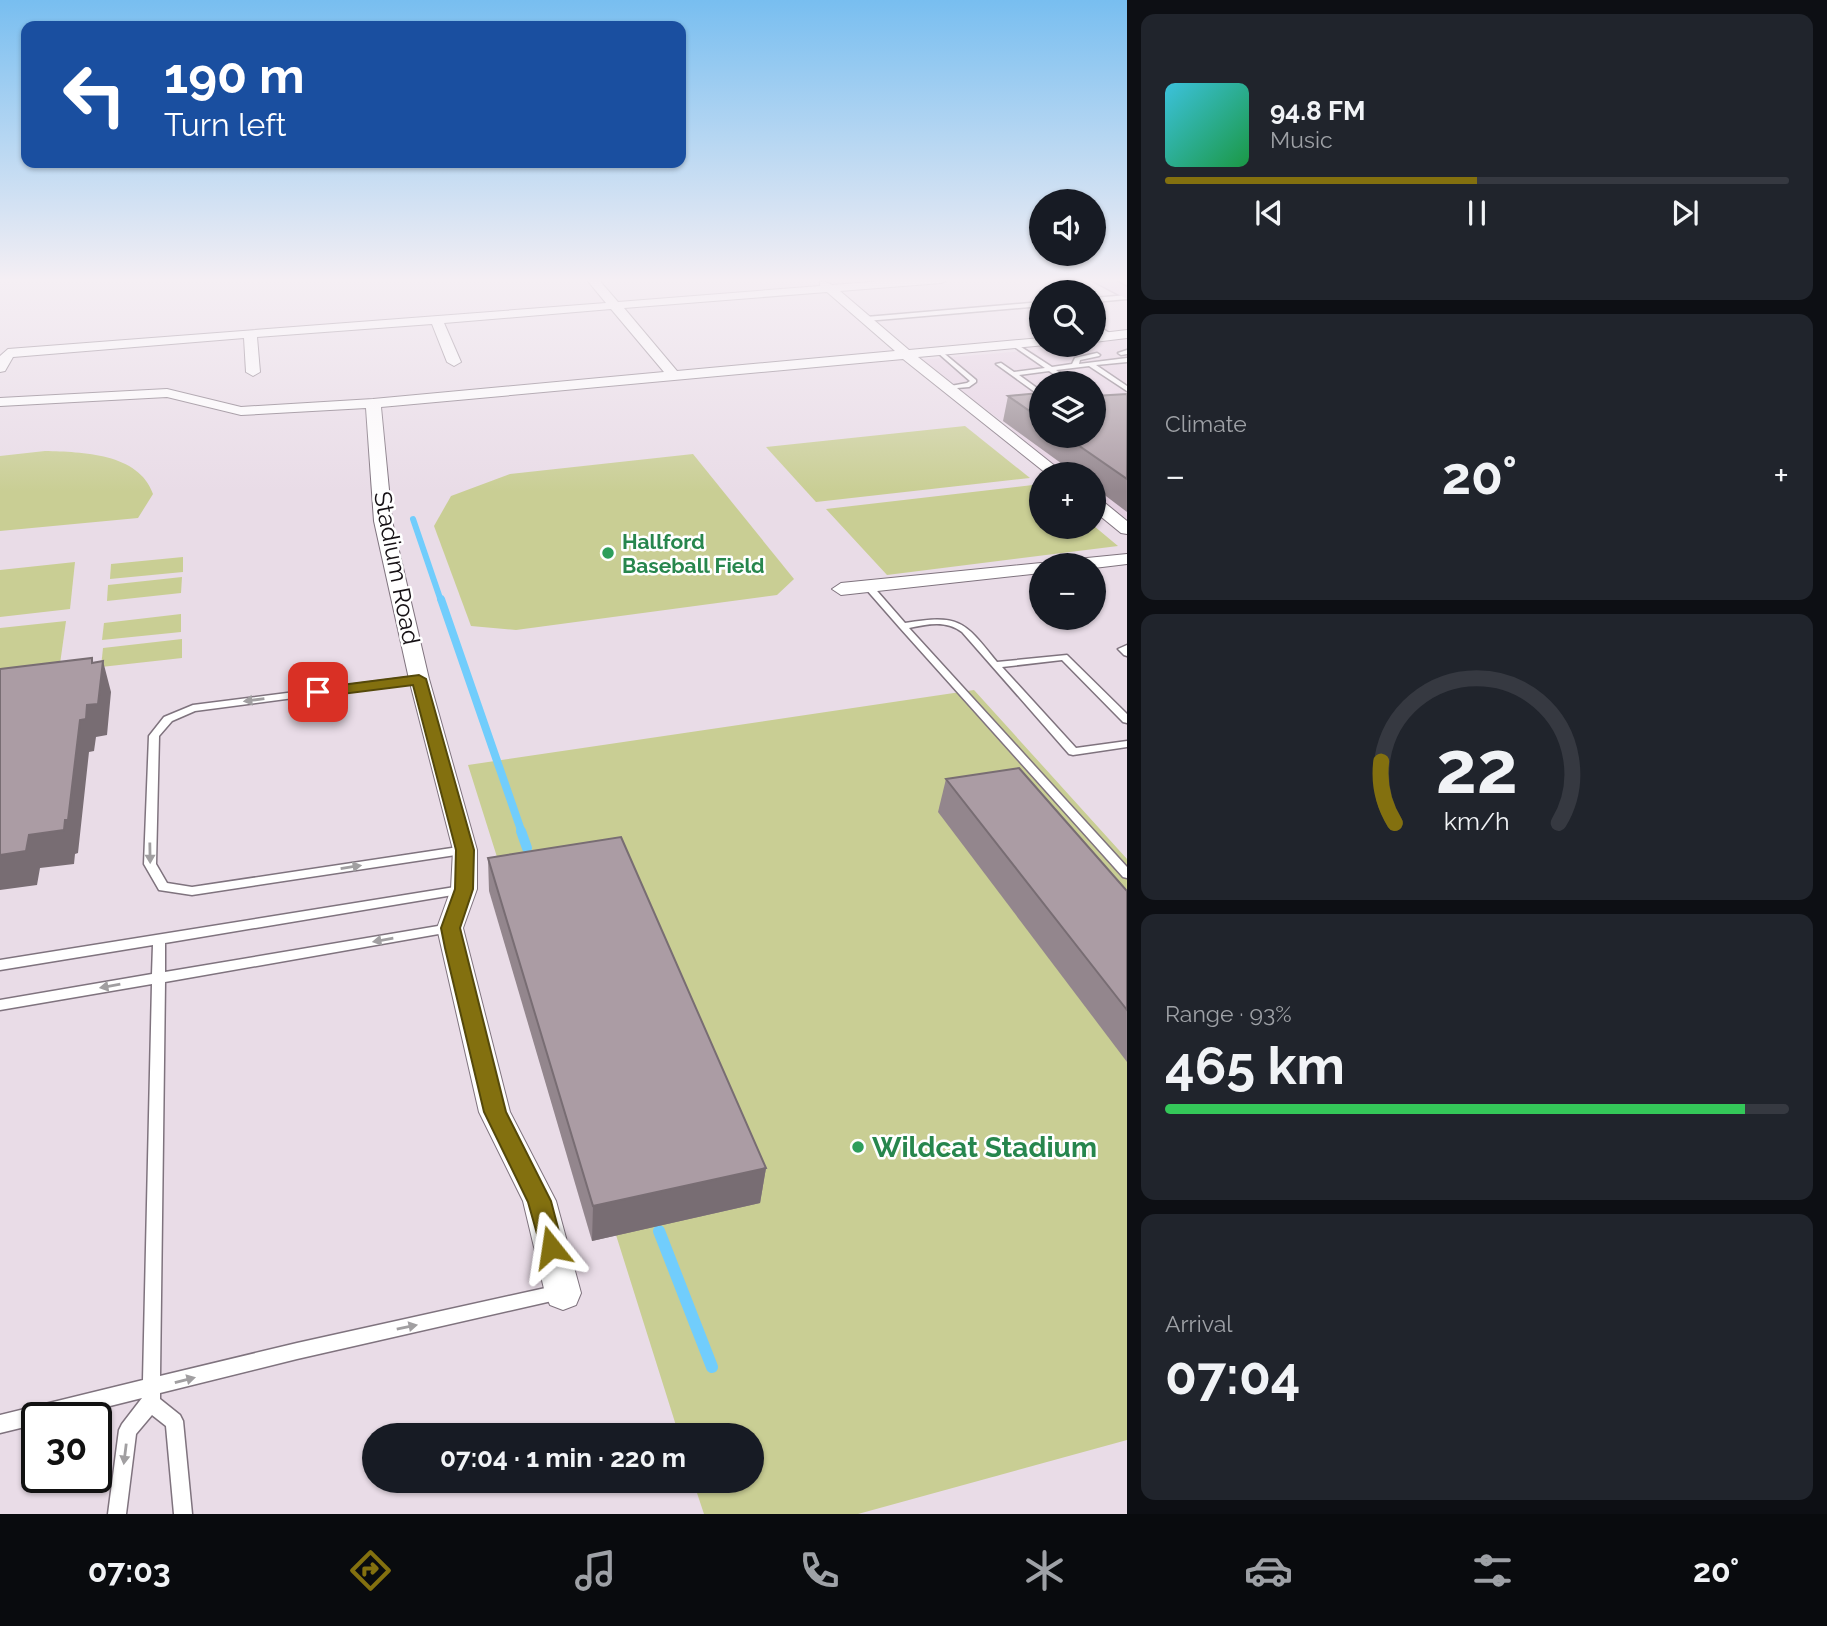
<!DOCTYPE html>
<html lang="en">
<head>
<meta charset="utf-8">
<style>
	:root { --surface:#171b24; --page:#20242c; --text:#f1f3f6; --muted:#9ea1a6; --line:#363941; --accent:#83700f }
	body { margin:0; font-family:Raleway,sans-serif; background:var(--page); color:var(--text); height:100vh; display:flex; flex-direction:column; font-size:26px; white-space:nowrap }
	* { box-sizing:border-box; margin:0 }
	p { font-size:23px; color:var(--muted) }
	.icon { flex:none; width:38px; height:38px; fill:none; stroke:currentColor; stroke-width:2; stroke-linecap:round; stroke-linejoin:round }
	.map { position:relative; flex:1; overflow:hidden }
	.sheet { display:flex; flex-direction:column; gap:14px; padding:14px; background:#0d0f14; width:700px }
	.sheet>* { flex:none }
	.banner { position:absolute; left:21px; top:21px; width:665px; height:147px; border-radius:14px; box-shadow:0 2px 5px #0004; background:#1a4fa0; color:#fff; overflow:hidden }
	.fabs { position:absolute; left:1029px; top:189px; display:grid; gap:14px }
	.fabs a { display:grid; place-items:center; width:77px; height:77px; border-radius:50%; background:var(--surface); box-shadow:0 2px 5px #0004; font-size:35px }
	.speed { position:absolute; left:21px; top:1402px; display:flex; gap:14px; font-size:35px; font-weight:700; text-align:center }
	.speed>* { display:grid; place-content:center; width:91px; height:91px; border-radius:50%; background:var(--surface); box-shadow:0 2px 5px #0004; line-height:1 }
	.speed .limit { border:4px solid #111; border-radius:10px; background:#fff; color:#111 }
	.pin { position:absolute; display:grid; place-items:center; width:60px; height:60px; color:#fff; margin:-30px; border-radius:14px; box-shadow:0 4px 10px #0006 }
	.me { position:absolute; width:77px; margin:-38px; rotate:345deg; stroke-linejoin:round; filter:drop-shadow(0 0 5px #0008) }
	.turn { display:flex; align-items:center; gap:24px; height:147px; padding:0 28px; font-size:32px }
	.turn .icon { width:91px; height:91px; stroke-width:2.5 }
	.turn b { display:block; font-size:49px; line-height:60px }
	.big { font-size:52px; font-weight:700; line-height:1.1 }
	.sheet .card { flex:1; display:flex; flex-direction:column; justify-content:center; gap:10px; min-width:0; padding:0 24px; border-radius:14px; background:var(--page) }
	.sheet .dial { align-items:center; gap:0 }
	.dial svg { height:182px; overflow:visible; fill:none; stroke:var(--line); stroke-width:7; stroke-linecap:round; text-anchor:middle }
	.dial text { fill:var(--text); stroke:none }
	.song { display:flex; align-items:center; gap:21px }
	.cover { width:84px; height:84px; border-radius:10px; background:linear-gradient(135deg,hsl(190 70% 55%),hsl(140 70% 35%)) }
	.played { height:7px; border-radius:4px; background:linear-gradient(90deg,var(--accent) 50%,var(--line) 50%) }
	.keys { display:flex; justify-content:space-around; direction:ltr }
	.heat { display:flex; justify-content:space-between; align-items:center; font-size:38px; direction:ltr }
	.charge { height:10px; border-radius:5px; background:linear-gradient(90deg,#34c759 93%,var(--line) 0) }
	.trip { position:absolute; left:362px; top:1423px; width:402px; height:70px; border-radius:35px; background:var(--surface); box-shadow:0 2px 5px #0004; font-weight:700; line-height:70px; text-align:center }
	.tab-bar { display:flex; height:112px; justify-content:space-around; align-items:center; background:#090b0e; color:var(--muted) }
	.tab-bar .icon { width:49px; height:49px }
	.tab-bar .selected { color:var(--accent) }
	.tab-bar b { font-size:32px; color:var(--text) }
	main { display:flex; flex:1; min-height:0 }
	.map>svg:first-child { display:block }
</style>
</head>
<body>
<main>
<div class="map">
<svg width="1127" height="1514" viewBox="0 0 1127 1514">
	<rect width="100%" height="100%" fill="#e9dce7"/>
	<!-- built -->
	<path fill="#e5d1e2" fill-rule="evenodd" d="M1127,339V519L1094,495V474H1066L1020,441L1010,427L918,360L1094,345V342ZM1041,383H1094V436H1041Z"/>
	<!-- green -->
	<g fill="#c9ce94">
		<path d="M965,426L1030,478L816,502L766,447Z"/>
		<path d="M45,451C82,452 139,453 153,494L138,518L0,531V456Z"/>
		<path d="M693,454L794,579L777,595L516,630L471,626L434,526L451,496L510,474Z"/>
		<path d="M1041,484V527L1094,526L1118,546L887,575L826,509Z"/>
		<path d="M183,557V572L110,579L111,564Z"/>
		<path d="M75,562L70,609L0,617V570Z"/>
		<path d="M182,577L181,593L107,601L108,585Z"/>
		<path d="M181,614V632L102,640L104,623Z"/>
		<path d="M66,621L58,678L0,685V628Z"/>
		<path d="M182,639V658L101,667L103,648Z"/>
		<path d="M974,690L1127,859V1440L858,1514H704L693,1481L752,1480V1435H679L468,765Z"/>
	</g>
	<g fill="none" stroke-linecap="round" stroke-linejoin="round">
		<!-- stream-far3 -->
		<path stroke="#71cdfc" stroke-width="6" d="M413,519L441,601"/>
		<!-- stream-far2 -->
		<path stroke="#71cdfc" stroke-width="8" d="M441,599L522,833"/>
		<!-- stream-far1 -->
		<path stroke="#71cdfc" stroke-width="10" d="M521,831L527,848"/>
		<!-- stream -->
		<path stroke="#71cdfc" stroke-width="12" d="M659,1231L712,1367"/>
		<!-- lane casing -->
		<g stroke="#7f737e" stroke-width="3">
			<g id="lane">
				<path d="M1127,295V299L1094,302V298Z"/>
				<path d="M1041,302V306L866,321L863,319L866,317Z"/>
				<path d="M1094,324L1113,335L1114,336L1109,337L1094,328Z"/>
				<path d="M1015,343L1052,367L1072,364L1075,358L1097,353L1100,355L1099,356L1080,360L1079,364L1127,358V362L1096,365L1127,386V391L1089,366L1056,370L1074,383H1067L1049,371L1019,375L1041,391V396L1039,395L996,364L1001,363L1014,372L1045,368L1013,346V344Z"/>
				<path d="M940,350L976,380V382L969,387L945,389V387L967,383L970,381L938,353V351Z"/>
				<path d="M1127,350V354L1121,355L1118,353Z"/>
				<path d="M868,583L871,584L905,623C960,614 964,621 997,662L1067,655L1127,714V723L1123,722L1062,660L1002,667L1076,748L1127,741V747L1073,755L1069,754L962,632C946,620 928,624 909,628L1127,867V878L1123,877L900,628L865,588L864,586Z"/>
				<path d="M1127,645V656L1124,655L1118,649Z"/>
				<path d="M419,676L422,677L424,679L422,681L195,711L172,721L159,736L156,864L167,883L192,887L465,846L469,847L471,850L469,853L192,895L159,890L144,864L149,736L164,717L193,705Z"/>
				<path d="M461,886L465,887L467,890L465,893L165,943V972L450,924L454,925L456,928L454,931L450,932L165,982L160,1376L297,1343L559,1285L565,1288L567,1293L565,1298L297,1359L160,1393V1399L180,1415L183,1421L192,1514H174L166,1426L152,1415L136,1434L126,1514H108L119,1430L122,1424L142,1398L62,1418H37V1424L0,1433V1415L143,1380L152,984L0,1010V1000L152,974L153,945L0,970V960Z"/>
			</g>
		</g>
		<!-- street casing -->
		<g stroke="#7f737e" stroke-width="2">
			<g id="street">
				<path d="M587,280H599L618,302L820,286V282L824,281L832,285L895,280H947L941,283L840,291L909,350L1041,338V345H1046L918,357L1065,474H1047L903,359L381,407L392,521L429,679L477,850V889L463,928L510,1112L556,1201L581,1293L576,1305L563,1310L550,1305L545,1293L523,1201L479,1112L437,928L451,889L453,850L409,679L374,521L366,408L241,415L167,397L0,406V398L167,389L241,407L373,399L664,372L611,309L444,323L461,362L454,366L447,362L432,324L257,337L260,372L253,376L246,372L244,338L13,357L5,371L0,372V356L8,349L606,303ZM827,292L895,351L677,371L624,308Z"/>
				<path d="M1127,330V338L1094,342V334Z"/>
				<path d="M1094,498L1100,499L1127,521V534L1121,533L1094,511Z"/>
				<path d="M1127,554V564L1094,568V565H1058L1067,560Z"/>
				<path d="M1041,563L1048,565H1041V573L841,595L832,589L841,583Z"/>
			</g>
		</g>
		<!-- primary casing -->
		<g stroke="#85668f" stroke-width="3">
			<path id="primary" d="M1091,280H1114L1127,287V299Z"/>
		</g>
		<!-- lane -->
		<use href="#lane" fill="#fff" fill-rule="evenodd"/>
		<!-- street -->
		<use href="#street" fill="#fff" fill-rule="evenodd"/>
		<!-- primary -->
		<use href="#primary" fill="#dabfe3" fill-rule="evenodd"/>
	</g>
	<!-- wall -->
	<g fill="#93868d">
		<path d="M1127,394V512L1094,487V474H1076L1003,421L1008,396L1041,395V436H1094Z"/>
		<path d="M946,779L1127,891V1062L938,812Z"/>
		<path d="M488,858L766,1168L760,1203L592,1241L489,891Z"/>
	</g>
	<!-- shaded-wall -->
	<g fill="#786d73">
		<path d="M92,658L100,687L103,661L111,692L107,735L96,737L94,751L89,752L78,853L75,854L74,864L40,868L37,885L0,890V855L29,835L80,720Z"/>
		<path d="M766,1168L760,1203L592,1241L593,1206Z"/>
	</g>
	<!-- building -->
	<g fill="#ab9ca4" stroke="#786d73" stroke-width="2">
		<path d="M1039,393L1041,395V419L1008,396Z"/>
		<path d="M1127,394V479L1065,436H1094V396Z"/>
		<path d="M92,658V663L103,661L98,704L87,705L86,719L80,720L68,820H65L64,830L29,835L26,851L0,855V669Z"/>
		<path d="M1019,768L1127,891V1010L946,779Z"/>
		<path d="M621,837L766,1168L593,1206L488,858Z"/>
	</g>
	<!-- one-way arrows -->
	<defs><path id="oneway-solid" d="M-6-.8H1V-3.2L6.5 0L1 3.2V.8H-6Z" transform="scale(1.75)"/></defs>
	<g fill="#a19fa1">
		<use href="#oneway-solid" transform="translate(254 700) rotate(173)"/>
		<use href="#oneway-solid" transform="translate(150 853) rotate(89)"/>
		<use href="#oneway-solid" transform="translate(351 867) rotate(-9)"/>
		<use href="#oneway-solid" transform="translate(383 940) rotate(170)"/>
		<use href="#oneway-solid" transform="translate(110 986) rotate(170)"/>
		<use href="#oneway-solid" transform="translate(407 1327) rotate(-12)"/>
		<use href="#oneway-solid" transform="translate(185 1380) rotate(-14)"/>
		<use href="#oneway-solid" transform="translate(125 1454) rotate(97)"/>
	</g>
	<!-- sky -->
	<linearGradient id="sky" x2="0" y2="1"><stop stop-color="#78bef0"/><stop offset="0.57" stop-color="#f5eff4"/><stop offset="1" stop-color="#f5eff4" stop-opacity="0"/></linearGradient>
	<rect width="1127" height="492" fill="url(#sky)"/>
	<!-- route -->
	<path fill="#83700f" stroke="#55490a" stroke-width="2" d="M419,675L426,679L474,850L473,889L460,928L506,1112L551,1201L563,1247L560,1255L551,1258L543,1255L528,1202L484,1112L445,948L441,928L455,889L456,850L413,685L318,697L311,692L318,688Z"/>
	<!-- markers -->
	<g fill="#2e9e5b" stroke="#fff" stroke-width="2.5">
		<circle cx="608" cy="553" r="7"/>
		<circle cx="858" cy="1147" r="7"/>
	</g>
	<g text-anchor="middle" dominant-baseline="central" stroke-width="5" stroke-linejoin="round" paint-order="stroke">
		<!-- far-leisure labels -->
		<g font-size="21" font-weight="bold" fill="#27864d" stroke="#fff" text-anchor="start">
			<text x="622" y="541">Hallford<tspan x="622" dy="24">Baseball Field</tspan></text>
		</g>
		<!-- street labels -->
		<g font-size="24" fill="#151014" stroke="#fff">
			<text transform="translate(397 568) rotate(79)">Stadium Road</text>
		</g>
		<!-- near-leisure labels -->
		<g font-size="28" font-weight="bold" fill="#27864d" stroke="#fff" text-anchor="start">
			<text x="872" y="1147">Wildcat Stadium</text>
		</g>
	</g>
</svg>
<div class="fabs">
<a><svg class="icon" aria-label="sound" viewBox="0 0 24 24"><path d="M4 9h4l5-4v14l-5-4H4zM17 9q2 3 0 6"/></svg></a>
<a><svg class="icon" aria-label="search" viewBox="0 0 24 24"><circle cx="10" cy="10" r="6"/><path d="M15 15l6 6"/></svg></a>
<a><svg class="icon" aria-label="layers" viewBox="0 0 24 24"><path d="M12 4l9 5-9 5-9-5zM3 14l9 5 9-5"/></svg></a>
<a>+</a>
<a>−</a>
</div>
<div class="speed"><div class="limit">30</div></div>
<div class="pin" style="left:318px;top:692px;background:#d93025"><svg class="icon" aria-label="arrive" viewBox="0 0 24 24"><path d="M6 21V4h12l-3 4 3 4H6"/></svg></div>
<svg class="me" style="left:551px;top:1247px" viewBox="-20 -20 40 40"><path d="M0-17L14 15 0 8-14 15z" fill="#83700f" stroke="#fff" stroke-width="4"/></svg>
<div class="trip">07:04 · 1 min · 220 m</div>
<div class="banner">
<div class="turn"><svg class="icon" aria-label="left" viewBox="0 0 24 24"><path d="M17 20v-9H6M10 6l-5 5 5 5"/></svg><div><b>190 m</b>Turn left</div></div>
</div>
</div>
<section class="sheet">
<div class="card">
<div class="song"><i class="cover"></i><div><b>94.8 FM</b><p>Music</p></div></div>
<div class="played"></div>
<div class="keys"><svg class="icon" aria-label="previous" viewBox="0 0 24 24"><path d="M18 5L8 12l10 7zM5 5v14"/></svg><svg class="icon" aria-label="pause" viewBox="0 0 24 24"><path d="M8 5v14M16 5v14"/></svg><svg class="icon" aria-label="next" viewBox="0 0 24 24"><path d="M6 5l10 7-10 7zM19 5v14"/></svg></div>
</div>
<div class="card"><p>Climate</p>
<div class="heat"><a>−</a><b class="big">20°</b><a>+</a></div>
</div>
<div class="card dial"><svg viewBox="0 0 100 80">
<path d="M14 69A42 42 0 1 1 86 69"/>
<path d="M14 69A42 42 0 0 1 8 42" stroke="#83700f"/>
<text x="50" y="56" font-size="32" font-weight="700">22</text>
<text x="50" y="72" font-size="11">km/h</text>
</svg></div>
<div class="card"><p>Range · 93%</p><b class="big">465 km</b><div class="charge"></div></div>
<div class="card"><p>Arrival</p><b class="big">07:04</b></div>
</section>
</main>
<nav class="tab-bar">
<b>07:03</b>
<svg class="icon selected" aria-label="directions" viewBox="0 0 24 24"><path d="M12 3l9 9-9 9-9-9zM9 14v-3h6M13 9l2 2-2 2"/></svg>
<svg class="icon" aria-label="music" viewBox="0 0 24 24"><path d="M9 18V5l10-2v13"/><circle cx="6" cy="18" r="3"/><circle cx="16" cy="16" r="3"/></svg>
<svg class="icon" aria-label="phone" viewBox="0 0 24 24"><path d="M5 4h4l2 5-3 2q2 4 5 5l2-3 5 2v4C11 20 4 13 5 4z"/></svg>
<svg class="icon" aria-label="climate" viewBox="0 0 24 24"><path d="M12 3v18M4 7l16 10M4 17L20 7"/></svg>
<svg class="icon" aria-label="car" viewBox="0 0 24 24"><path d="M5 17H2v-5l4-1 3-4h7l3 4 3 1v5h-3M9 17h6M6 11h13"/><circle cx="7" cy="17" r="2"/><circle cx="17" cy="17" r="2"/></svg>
<svg class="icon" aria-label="filters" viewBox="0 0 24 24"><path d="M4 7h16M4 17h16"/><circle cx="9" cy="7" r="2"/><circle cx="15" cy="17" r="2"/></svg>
<b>20°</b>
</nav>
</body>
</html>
